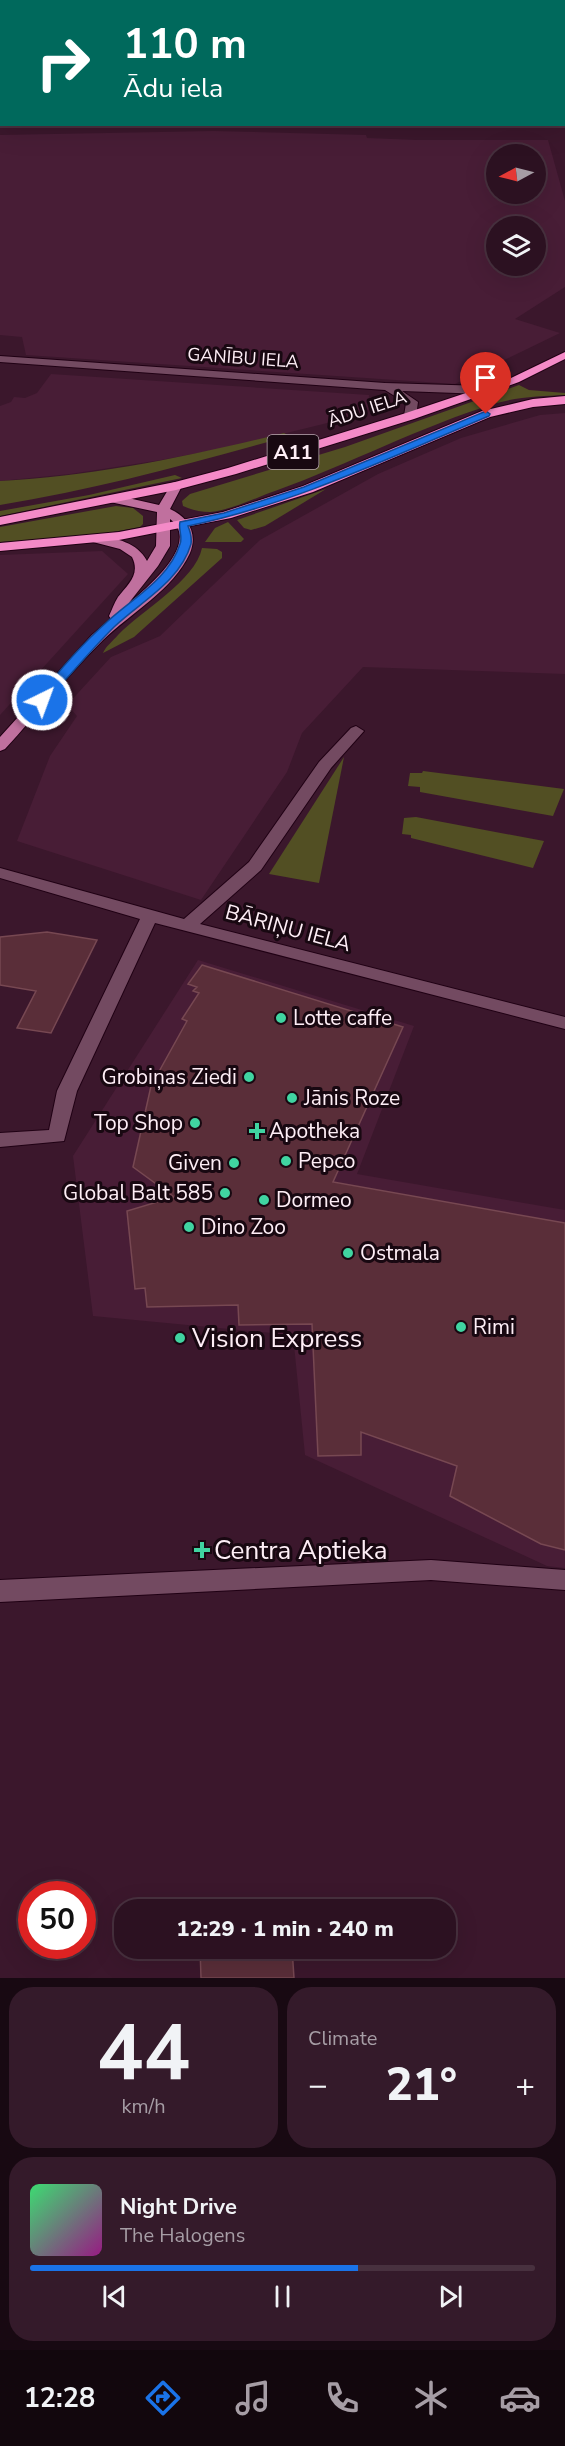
<!DOCTYPE html>
<html lang="en">
<head>
<meta charset="utf-8">
<style>
	:root { --surface:#2c1121; --page:#341a2a; --text:#f1f3f6; --muted:#a69da5; --line:#48313f; --accent:#1a73e8 }
	body { margin:0; font-family:"Nunito Sans",sans-serif; background:var(--page); color:var(--text); height:100vh; display:flex; flex-direction:column; font-size:22px; white-space:nowrap }
	* { box-sizing:border-box; margin:0 }
	p { font-size:20px; color:var(--muted) }
	.icon { flex:none; width:33px; height:33px; fill:none; stroke:currentColor; stroke-width:2; stroke-linecap:round; stroke-linejoin:round }
	.map { position:relative; height:1978px; overflow:hidden }
	.details { display:flex; flex-direction:column; gap:9px; padding:9px; background:#180912; flex:1 }
	.details>* { flex:none }
	.banner { position:absolute; left:0px; top:0px; width:566px; height:126px; box-shadow:0 6px 24px #0002,0 0 0 2px var(--line); background:#00695c; color:#fff; overflow:hidden }
	.needle { width:39px; rotate:263deg }
	.buttons { position:absolute; left:486px; top:144px; display:grid; gap:12px }
	.buttons a { display:grid; place-items:center; width:60px; height:60px; border-radius:50%; background:var(--surface); box-shadow:0 6px 24px #0002,0 0 0 2px var(--line); font-size:30px }
	.speed { position:absolute; left:18px; top:1881px; display:flex; gap:12px; font-size:30px; font-weight:700; text-align:center }
	.speed>* { display:grid; place-content:center; width:78px; height:78px; border-radius:50%; background:var(--surface); box-shadow:0 6px 24px #0002,0 0 0 2px var(--line); line-height:1 }
	.speed .limit { border:9px solid #d22; background:#fff; color:#111 }
	.pin { position:absolute; display:grid; place-items:center; width:51px; height:51px; color:#fff; margin:-62px -26px; border-radius:50% 50% 50% 0; rotate:-45deg; box-shadow:0 0 6px #0007 }
	.pin .icon { rotate:45deg }
	.me { position:absolute; width:66px; margin:-33px; rotate:42deg; stroke-linejoin:round; filter:drop-shadow(0 0 4px #0008) }
	.turn { display:flex; align-items:center; gap:21px; height:126px; padding:0 24px; font-size:27px }
	.turn .icon { width:78px; height:78px; stroke-width:2.5 }
	.turn b { display:block; font-size:42px; line-height:51px }
	.big { font-size:45px; font-weight:800; line-height:1.1 }
	.details .card { flex:1; display:flex; flex-direction:column; justify-content:center; gap:9px; min-width:0; padding:0 21px; border-radius:24px; background:var(--page) }
	.details .dial { align-items:center; gap:0 }
	.dial b { font-size:78px; line-height:1 }
	.song { display:flex; align-items:center; gap:18px }
	.cover { width:72px; height:72px; border-radius:9px; background:linear-gradient(135deg,hsl(140 70% 55%),hsl(310 70% 35%)) }
	.played { height:6px; border-radius:3px; background:linear-gradient(90deg,var(--accent) 65%,var(--line) 65%) }
	.keys { display:flex; justify-content:space-around; direction:ltr }
	.heat { display:flex; justify-content:space-between; align-items:center; font-size:33px; direction:ltr }
	.details .tiles { flex:1; display:grid; gap:9px; grid-template-columns:1fr 1fr }
	.card:last-child { grid-column:span 2 }
	.trip { position:absolute; left:114px; top:1899px; width:342px; height:60px; border-radius:24px; background:var(--surface); box-shadow:0 6px 24px #0002,0 0 0 2px var(--line); font-weight:800; line-height:60px; text-align:center }
	.menu { display:flex; height:96px; justify-content:space-around; align-items:center; background:#12070d; color:var(--muted) }
	.menu .icon { width:42px; height:42px }
	.menu .active { color:var(--accent) }
	.menu b { font-size:27px; color:var(--text) }
	.map>svg:first-child { display:block }
</style>
</head>
<body>
<div class="map">
<svg width="565" height="1978" viewBox="0 0 565 1978">
	<rect width="100%" height="100%" fill="#3b172c"/>
	<!-- built -->
	<g fill="#481d36" fill-rule="evenodd">
		<path d="M213,131L366,135L367,138L417,140H548L565,201V287L515,319L560,333L455,384L26,355L22,337L0,335V135ZM496,154H536V194H496ZM536,226V266H496V226Z"/>
		<path d="M51,374L369,395L368,413L225,448L161,460L70,474L0,481V406L11,402L14,397L25,398L37,393Z"/>
		<path d="M565,413V674L363,667L302,733L287,772L201,900L17,841L50,756L77,716L67,705L111,657L160,636L260,540L378,474L461,438L540,415Z"/>
		<path d="M102,551L128,574L0,715V555Z"/>
		<path d="M198,960L414,1026L357,1174L565,1210V1568L547,1566L305,1455L293,1335L93,1316L73,1156Z"/>
	</g>
	<!-- green -->
	<g fill="#524f23">
		<path d="M519,385L529,390L565,393V395C543,396 518,397 497,403C421,426 350,464 275,491C255,498 232,510 210,512C200,512 192,510 183,506L182,501L190,494L345,447Z"/>
		<path d="M284,433L289,436C193,463 98,489 0,505V481C95,476 191,456 284,433Z"/>
		<path d="M175,475L182,478L0,516V511L89,495Z"/>
		<path d="M326,489L265,526L251,530L244,528L237,520Z"/>
		<path d="M116,506L133,508L143,516V524L140,527L92,536L0,542V527Z"/>
		<path d="M228,522L244,539L241,542H205L215,528Z"/>
		<path d="M202,548L217,549L222,552V558L134,637L103,653C106,646 113,641 118,635C142,610 195,581 202,548Z"/>
		<path d="M344,757L319,883L269,874Z"/>
		<path d="M423,771L564,789L553,816L420,792V787L408,786L410,773H422Z"/>
		<path d="M416,817L544,841L533,868L411,838V835L402,834L404,818Z"/>
	</g>
	<!-- building -->
	<g fill="#5a2e39" stroke="#774852" stroke-width="1.5">
		<path d="M47,932L97,940L51,1033L17,1028L36,991L0,985V937Z"/>
		<path d="M202,965L403,1027L333,1182L565,1223V1550L541,1544L450,1496L457,1466L361,1432V1455L318,1456L312,1324L239,1325L238,1305L147,1307L145,1288L135,1289L127,1211L174,1197L133,1167L151,1086L187,1021L182,1019L199,993L193,991L197,987L188,984Z"/>
		<path d="M200,1948H292L294,1978H201Z"/>
	</g>
	<g fill="none" stroke-linecap="round" stroke-linejoin="round">
		<!-- minor casing -->
		<g stroke="#200114" stroke-width="2">
			<g id="minor">
				<path d="M520,0H528L529,2H521Z"/>
				<rect x="0" y="49" width="2" height="4"/>
				<rect x="564" y="67" width="1" height="6"/>
				<path d="M0,356L385,383L484,386L490,390L484,394L402,391L418,402L416,416L410,420L404,416L406,403L385,390L0,362Z"/>
				<path d="M356,726L364,731L331,768L261,870L200,924L565,1017V1029L155,923L77,1091L64,1141L0,1147V1133L49,1130L57,1091L140,919L0,878V868L184,919L249,862L319,762L351,728Z"/>
				<path d="M431,1560L565,1570V1590L431,1580L0,1602V1580Z"/>
			</g>
		</g>
		<!-- major casing -->
		<g stroke="#200114" stroke-width="2">
			<path id="major" d="M176,482L182,486L170,509C188,517 198,533 190,553C173,590 131,613 103,640C68,674 38,713 5,749L0,751V737L92,635L111,619L109,616C112,610 114,603 118,597C127,585 141,575 132,557L120,549L93,542L91,539L93,536L98,535C117,539 137,542 147,561L156,546L157,512L110,502L109,499L115,495L159,505L172,483ZM170,519C202,543 147,588 128,604L158,566L170,546Z"/>
		</g>
		<!-- highway casing -->
		<g stroke="#200114" stroke-width="2">
			<g id="highway">
				<path d="M565,352V359L519,382L414,419L236,474L176,490L0,525V517L175,482L228,468L406,413L511,378Z"/>
				<path d="M565,396V404L533,407L490,417L313,492L231,518L119,540L0,551V543L119,532L223,512L303,486L482,411L533,399Z"/>
			</g>
		</g>
		<!-- minor -->
		<use href="#minor" fill="#734a61" fill-rule="evenodd"/>
		<!-- major -->
		<use href="#major" fill="#c0709e" fill-rule="evenodd"/>
		<!-- highway -->
		<use href="#highway" fill="#f48ac7" fill-rule="evenodd"/>
	</g>
	<!-- route -->
	<path fill="#1a73e8" stroke="#114b97" stroke-width="1.5" d="M486,411L490,414L489,416C391,457 294,504 188,526C190,531 192,538 191,544C180,582 140,602 114,627C90,651 68,677 46,702L42,703L36,700C57,673 82,644 108,621C133,598 169,579 180,544C183,537 178,529 180,522L224,513L304,487Z"/>
	<!-- markers -->
	<g fill="#40d4a1" stroke="#180811" stroke-width="2">
		<circle cx="281" cy="1018" r="6"/>
		<circle cx="249" cy="1077" r="6"/>
		<circle cx="292" cy="1098" r="6"/>
		<circle cx="195" cy="1123" r="6"/>
		<path d="M254 1122h6v6h6v6h-6v6h-6v-6h-6v-6h6z"/>
		<circle cx="286" cy="1161" r="6"/>
		<circle cx="234" cy="1163" r="6"/>
		<circle cx="225" cy="1193" r="6"/>
		<circle cx="264" cy="1200" r="6"/>
		<circle cx="189" cy="1227" r="6"/>
		<circle cx="348" cy="1253" r="6"/>
		<circle cx="461" cy="1327" r="6"/>
		<circle cx="180" cy="1338" r="6"/>
		<path d="M199 1541h6v6h6v6h-6v6h-6v-6h-6v-6h6z"/>
	</g>
	<g text-anchor="middle" dominant-baseline="central" stroke-width="6" stroke-linejoin="round" paint-order="stroke">
		<!-- far-street labels -->
		<g font-size="18" fill="#feeef6" stroke="#180811">
			<text transform="translate(243 358) rotate(4)">GANĪBU IELA</text>
			<text transform="translate(367 409) rotate(-18)">ĀDU IELA</text>
		</g>
		<!-- shield labels -->
		<rect fill="#180811" stroke="#b9a9b1" stroke-width="1.5" x="267.5" y="435" width="51" height="34" rx="4.5"/>
		<g font-size="20" font-weight="bold" fill="#feeef6">
			<text x="293" y="452">A11</text>
		</g>
		<!-- street labels -->
		<g font-size="21" fill="#feeef6" stroke="#180811">
			<text transform="translate(288 928) rotate(15)">BĀRIŅU IELA</text>
		</g>
		<!-- poi labels -->
		<g font-size="21" fill="#feeef6" stroke="#180811" text-anchor="start">
			<text x="293" y="1018">Lotte caffe</text>
			<text x="237" y="1077" text-anchor="end">Grobiņas Ziedi</text>
			<text x="304" y="1098">Jānis Roze</text>
			<text x="183" y="1123" text-anchor="end">Top Shop</text>
			<text x="269" y="1131">Apotheka</text>
			<text x="298" y="1161">Pepco</text>
			<text x="222" y="1163" text-anchor="end">Given</text>
			<text x="213" y="1193" text-anchor="end">Global Balt 585</text>
			<text x="276" y="1200">Dormeo</text>
			<text x="201" y="1227">Dino Zoo</text>
			<text x="360" y="1253">Ostmala</text>
			<text x="473" y="1327">Rimi</text>
		</g>
		<!-- near-poi labels -->
		<g font-size="26" fill="#feeef6" stroke="#180811" text-anchor="start">
			<text x="192" y="1338">Vision Express</text>
			<text x="214" y="1550">Centra Aptieka</text>
		</g>
	</g>
</svg>
<div class="buttons">
<a><svg class="needle" viewBox="-14 -14 28 28"><path d="M0-13l5 13h-10z" fill="#e53935"/><path d="M0 13l5-13h-10z" fill="#a69da5"/></svg></a>
<a><svg class="icon" aria-label="layers" viewBox="0 0 24 24"><path d="M12 4l9 5-9 5-9-5zM3 14l9 5 9-5"/></svg></a>
</div>
<div class="speed"><div class="limit">50</div></div>
<div class="pin" style="left:486px;top:414px;background:#d93025"><svg class="icon" aria-label="arrive" viewBox="0 0 24 24"><path d="M6 21V4h12l-3 4 3 4H6"/></svg></div>
<svg class="me" style="left:42px;top:700px" viewBox="-20 -20 40 40"><circle r="17" fill="#1a73e8" stroke="#fff" stroke-width="3"/><path d="M0-11L8 9 0 5-8 9z" fill="#fff"/></svg>
<div class="trip">12:29 · 1 min · 240 m</div>
<div class="banner">
<div class="turn"><svg class="icon" aria-label="right" viewBox="0 0 24 24"><path d="M7 20v-9h11M14 6l5 5-5 5"/></svg><div><b>110 m</b>Ādu iela</div></div>
</div>
</div>
<section class="details">
<div class="tiles">
<div class="card dial"><b>44</b><p>km/h</p></div>
<div class="card"><p>Climate</p>
<div class="heat"><a>−</a><b class="big">21°</b><a>+</a></div>
</div>
<div class="card">
<div class="song"><i class="cover"></i><div><b>Night Drive</b><p>The Halogens</p></div></div>
<div class="played"></div>
<div class="keys"><svg class="icon" aria-label="previous" viewBox="0 0 24 24"><path d="M18 5L8 12l10 7zM5 5v14"/></svg><svg class="icon" aria-label="pause" viewBox="0 0 24 24"><path d="M8 5v14M16 5v14"/></svg><svg class="icon" aria-label="next" viewBox="0 0 24 24"><path d="M6 5l10 7-10 7zM19 5v14"/></svg></div>
</div>
</div>
</section>
<nav class="menu">
<b>12:28</b>
<svg class="icon active" aria-label="directions" viewBox="0 0 24 24"><path d="M12 3l9 9-9 9-9-9zM9 14v-3h6M13 9l2 2-2 2"/></svg>
<svg class="icon" aria-label="music" viewBox="0 0 24 24"><path d="M9 18V5l10-2v13"/><circle cx="6" cy="18" r="3"/><circle cx="16" cy="16" r="3"/></svg>
<svg class="icon" aria-label="phone" viewBox="0 0 24 24"><path d="M5 4h4l2 5-3 2q2 4 5 5l2-3 5 2v4C11 20 4 13 5 4z"/></svg>
<svg class="icon" aria-label="climate" viewBox="0 0 24 24"><path d="M12 3v18M4 7l16 10M4 17L20 7"/></svg>
<svg class="icon" aria-label="car" viewBox="0 0 24 24"><path d="M5 17H2v-5l4-1 3-4h7l3 4 3 1v5h-3M9 17h6M6 11h13"/><circle cx="7" cy="17" r="2"/><circle cx="17" cy="17" r="2"/></svg>
</nav>
</body>
</html>
